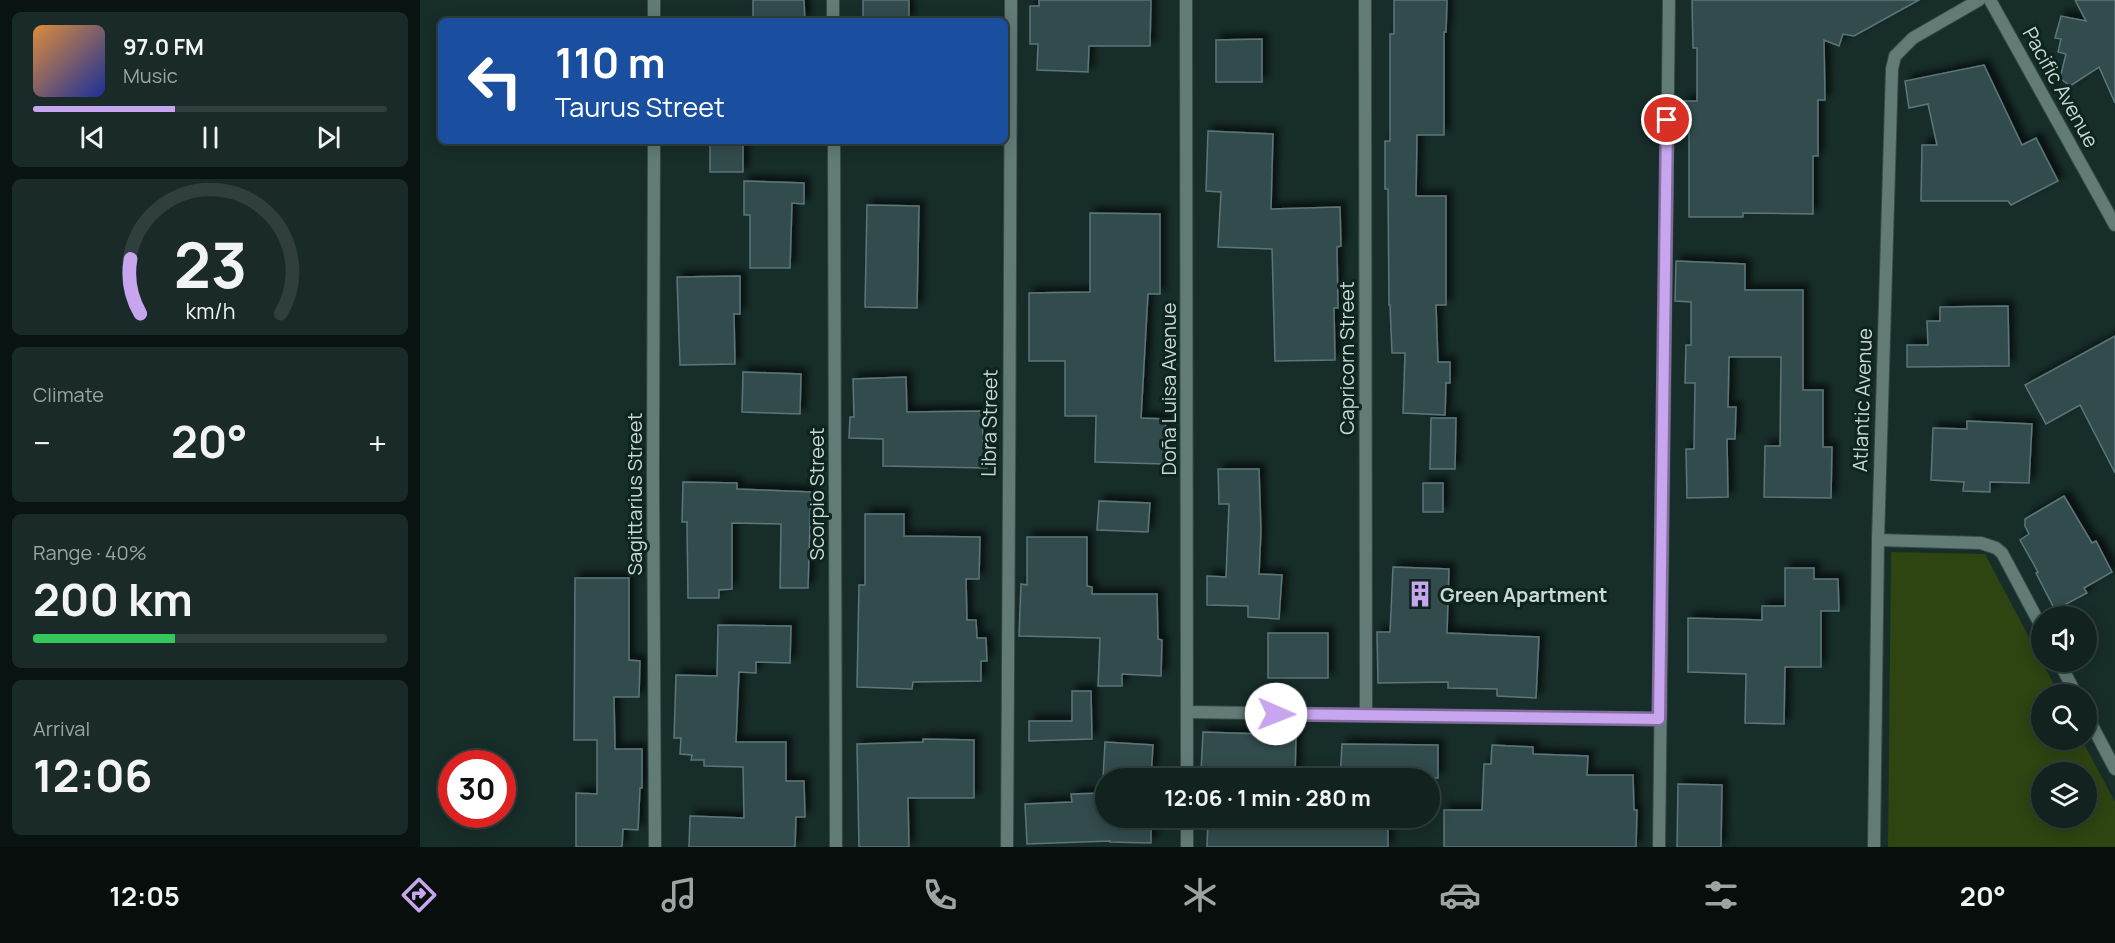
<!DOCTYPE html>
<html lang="en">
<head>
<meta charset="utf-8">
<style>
	:root { --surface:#11221f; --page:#1a2a28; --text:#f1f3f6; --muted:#9ca4a4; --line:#303f3d; --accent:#c7a6ef }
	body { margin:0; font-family:Manrope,sans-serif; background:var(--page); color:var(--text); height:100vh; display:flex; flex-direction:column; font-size:22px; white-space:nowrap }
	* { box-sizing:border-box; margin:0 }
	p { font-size:20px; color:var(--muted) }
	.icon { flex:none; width:33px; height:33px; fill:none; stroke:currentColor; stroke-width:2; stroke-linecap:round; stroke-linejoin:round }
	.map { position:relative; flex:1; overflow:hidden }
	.side { display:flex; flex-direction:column; gap:12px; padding:12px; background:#091311; width:420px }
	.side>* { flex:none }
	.banner { position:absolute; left:18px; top:18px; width:570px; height:126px; border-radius:9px; box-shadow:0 3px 15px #0003,0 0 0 2px var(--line); background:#1a4fa0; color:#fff; overflow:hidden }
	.buttons { position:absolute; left:1611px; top:606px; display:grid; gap:12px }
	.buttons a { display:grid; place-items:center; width:66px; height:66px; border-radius:50%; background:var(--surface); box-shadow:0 3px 15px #0003,0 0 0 2px var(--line); font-size:30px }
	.speed { position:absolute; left:18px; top:750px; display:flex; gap:12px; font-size:30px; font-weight:700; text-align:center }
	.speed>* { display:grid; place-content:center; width:78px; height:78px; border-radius:50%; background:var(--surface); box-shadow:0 3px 15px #0003,0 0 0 2px var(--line); line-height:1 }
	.speed .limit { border:9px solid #d22; background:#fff; color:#111 }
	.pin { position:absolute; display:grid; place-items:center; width:51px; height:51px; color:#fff; margin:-26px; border:3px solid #fff; border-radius:50%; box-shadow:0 2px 6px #0007 }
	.me { position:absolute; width:66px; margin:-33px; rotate:91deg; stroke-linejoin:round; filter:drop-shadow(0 0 4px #0008) }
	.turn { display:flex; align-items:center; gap:21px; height:126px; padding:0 18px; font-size:27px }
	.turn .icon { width:78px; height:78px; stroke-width:2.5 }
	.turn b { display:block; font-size:42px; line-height:51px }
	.big { font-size:45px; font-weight:700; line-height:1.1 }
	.side .tile { flex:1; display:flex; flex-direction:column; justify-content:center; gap:9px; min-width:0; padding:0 21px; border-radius:9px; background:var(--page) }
	.side .dial { align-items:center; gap:0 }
	.dial svg { height:156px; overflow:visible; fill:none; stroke:var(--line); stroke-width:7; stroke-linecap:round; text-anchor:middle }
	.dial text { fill:var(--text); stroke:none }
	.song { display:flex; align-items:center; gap:18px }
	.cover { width:72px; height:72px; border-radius:9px; background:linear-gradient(135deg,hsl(30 70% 55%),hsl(230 70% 35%)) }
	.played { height:6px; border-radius:3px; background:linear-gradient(90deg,var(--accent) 40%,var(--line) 40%) }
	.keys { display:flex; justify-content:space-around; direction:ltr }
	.heat { display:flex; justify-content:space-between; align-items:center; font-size:33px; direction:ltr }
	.charge { height:9px; border-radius:4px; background:linear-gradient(90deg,#34c759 40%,var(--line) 0) }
	.trip { position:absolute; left:675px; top:768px; width:345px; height:60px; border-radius:30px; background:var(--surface); box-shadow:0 3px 15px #0003,0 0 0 2px var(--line); font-weight:700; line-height:60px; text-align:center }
	.menu { display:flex; height:96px; justify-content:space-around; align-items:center; background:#070e0c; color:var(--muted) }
	.menu .icon { width:42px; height:42px }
	.menu .selected { color:var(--accent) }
	.menu b { font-size:27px; color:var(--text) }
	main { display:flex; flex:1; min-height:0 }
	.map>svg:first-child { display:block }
</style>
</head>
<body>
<main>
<section class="side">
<div class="tile">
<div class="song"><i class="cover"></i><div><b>97.0 FM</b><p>Music</p></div></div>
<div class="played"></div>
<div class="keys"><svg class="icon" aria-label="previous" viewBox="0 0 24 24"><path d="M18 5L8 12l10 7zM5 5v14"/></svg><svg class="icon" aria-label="pause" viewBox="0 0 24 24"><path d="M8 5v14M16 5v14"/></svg><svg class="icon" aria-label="next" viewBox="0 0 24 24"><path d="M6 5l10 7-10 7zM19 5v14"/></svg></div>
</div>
<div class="tile dial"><svg viewBox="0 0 100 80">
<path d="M14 69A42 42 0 1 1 86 69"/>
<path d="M14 69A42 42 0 0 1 9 41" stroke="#c7a6ef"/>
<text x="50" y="56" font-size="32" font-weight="700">23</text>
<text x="50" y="72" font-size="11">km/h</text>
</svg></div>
<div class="tile"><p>Climate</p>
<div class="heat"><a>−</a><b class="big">20°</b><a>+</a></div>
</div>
<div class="tile"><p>Range · 40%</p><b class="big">200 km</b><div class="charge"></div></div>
<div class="tile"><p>Arrival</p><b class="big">12:06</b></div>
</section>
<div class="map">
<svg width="1695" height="847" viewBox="0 0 1695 847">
	<defs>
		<filter id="shadow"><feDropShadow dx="5.5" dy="-5.5" stdDeviation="3" flood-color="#0009"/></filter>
	</defs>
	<rect width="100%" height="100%" fill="#172d29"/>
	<!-- green -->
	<path fill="#2e4411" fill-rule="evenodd" d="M1471,552L1565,554L1639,694H1622V740H1662L1695,802V847H1468ZM1622,772H1666V818H1622Z"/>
	<!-- building -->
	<g fill="#334b4e" stroke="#5c7679" stroke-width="1.5" filter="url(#shadow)">
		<path d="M333,0H384L385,21H333Z"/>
		<rect x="443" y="0" width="46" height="21"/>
		<path d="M619,0H731L730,46H669L668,72L617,70L618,44H610V6H619Z"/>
		<path d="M974,0H1027L1026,32H1024V135H997L996,196H1026V305H1016L1018,362H1030V383H1026L1025,415L983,413L985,353H972L970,305H969L968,189H965V141H970V34H974Z"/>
		<path d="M1272,0H1499L1434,36L1423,34L1419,46L1404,40L1405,100H1398V156H1393V214L1323,213V217H1269V130H1264V101H1277V48H1273Z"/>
		<path d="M1655,0H1695V103L1679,67L1650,86L1640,78L1646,54L1638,52L1641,39L1635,38L1641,16L1666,21Z"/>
		<path d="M842,39V82H796V40Z"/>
		<path d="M1564,65L1602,145L1616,138L1638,181L1591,205L1588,201H1501L1502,145H1517L1508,104L1489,108L1485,81Z"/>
		<path d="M788,131L853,134L851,209L920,207L921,246L917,247L918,308H914L915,360L855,361L852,249L798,247L801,192L786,191Z"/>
		<rect x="290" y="141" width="33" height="31"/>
		<path d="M324,181L384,183V204L372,203L370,268H330V215H324Z"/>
		<path d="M447,205L499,206L497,308L445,307Z"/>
		<path d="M670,213L740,214V294H728L721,418L746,419L744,464L675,462L676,416H645V361H609V293L670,292Z"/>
		<path d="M1256,261L1325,264V290H1383V390H1403V447H1412L1411,498L1344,497L1345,446H1360L1361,357H1309L1308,407H1316L1315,439H1307L1308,497L1267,498L1266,449H1274L1275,383H1265L1266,345H1271V302L1255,301Z"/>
		<path d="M320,276V314H314L315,364L260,365L257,277Z"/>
		<path d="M1588,306L1589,366L1487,367V345H1508L1507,321H1520V307Z"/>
		<path d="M1695,336V473L1660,405L1626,424L1605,385Z"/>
		<path d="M323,372L381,374L380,414L322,412Z"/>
		<path d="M486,377L487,412L562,411L563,445H567V468L463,466V439L429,438L430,417H434L433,379Z"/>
		<path d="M1011,418H1036L1035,469H1010Z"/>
		<path d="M1547,421L1612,424L1609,483L1570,482V492L1543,491L1544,482L1511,480L1513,428L1547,429Z"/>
		<path d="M798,469H839L841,531L839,574L862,575L859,619L828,617V606L787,605V576L806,577L809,504H799Z"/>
		<path d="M263,482L317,483V489L391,492L388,588H360L361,524L312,523V589L299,590V598H268L267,522H262Z"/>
		<rect x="1003" y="483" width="20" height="29"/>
		<path d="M1644,496L1672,543L1676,541L1692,572L1664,588L1667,593L1635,610L1616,573L1618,572L1600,540L1609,534L1605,526V519Z"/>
		<path d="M679,501L730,503L728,532L677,530Z"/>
		<path d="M445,514H484V536L560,537L559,579H546L547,620H556L557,638H566L567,661H561V681L493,682L492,689L437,687L439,585H445Z"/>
		<path d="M607,537H667V586L672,587V594H737L738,639L742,640L741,676L702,674V686H678L680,638L599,636L601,584L607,585Z"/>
		<path d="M973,567L1029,569L1027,633L1119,637L1116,698L1077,696V689L1028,688V682L958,683L957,632H970Z"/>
		<path d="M1365,568H1394V579H1418L1419,611H1401V667H1365L1364,724L1325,723L1326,674L1268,672V618L1342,620V606H1365Z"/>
		<path d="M155,578H209V660L220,661L219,697H194L195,749H222V788H220L218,830L203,829L202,847H156V793L177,794V740H154Z"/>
		<path d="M298,625L371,626L370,663L336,662V673L319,672L316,742H366V781H384L385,817H376L375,847H269L270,816L324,818L323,767L284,766V760H271L272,755L260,754L261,738H254L256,675L297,676Z"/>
		<rect x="848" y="633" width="60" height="45"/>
		<path d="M652,691H671L672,739L609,741V721H652Z"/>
		<path d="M783,732L876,735L875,778H797V773L781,772Z"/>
		<path d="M503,739L554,740V798H488L489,847H439L437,744L503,742Z"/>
		<path d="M685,742L733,745L731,778H683Z"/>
		<path d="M922,744L1018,745V778H920Z"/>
		<path d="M1072,745L1113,747V754L1168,756L1167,775H1213L1214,810H1217L1216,847H1024V810H1062L1064,764H1071Z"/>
		<path d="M1258,784L1302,785L1301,847H1257Z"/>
		<path d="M686,793V818H731V843L690,842V841L607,844L605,804L652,802L651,794Z"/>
		<path d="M788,818H968V847H787Z"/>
	</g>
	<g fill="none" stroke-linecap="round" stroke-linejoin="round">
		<!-- street casing -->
		<g stroke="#364945" stroke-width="14">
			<g id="street">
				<path d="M413,0V21"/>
				<path d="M766,0L767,778"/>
				<path d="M945,0L946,715"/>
				<path d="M1570,0L1695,225"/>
				<path d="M234,21V0"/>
				<path d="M234,141L233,473L235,847"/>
				<path d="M414,141L416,847"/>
				<path d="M1458,540L1561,543L1576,548L1582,553L1622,628"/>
				<path d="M1639,662L1656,694"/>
				<path d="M767,712L1240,719"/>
				<path d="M1666,714L1695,769"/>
				<path d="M767,818V847"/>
				<path d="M587,847C588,565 591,282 591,0"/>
				<path d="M1239,847L1249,0"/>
				<path d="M1454,847L1458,540L1472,69L1475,56L1493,38L1559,0"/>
			</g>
		</g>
		<!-- street -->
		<use href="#street" stroke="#627b76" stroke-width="12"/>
	</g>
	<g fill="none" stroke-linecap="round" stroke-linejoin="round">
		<!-- route casing -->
		<g stroke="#816c9b" stroke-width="15">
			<path id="route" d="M856,714L1239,719L1247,120"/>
		</g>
		<!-- route -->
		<use href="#route" stroke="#c7a6ef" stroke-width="10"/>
	</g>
	<!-- icons -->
	<defs>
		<g id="building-bare" transform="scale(2.07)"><path d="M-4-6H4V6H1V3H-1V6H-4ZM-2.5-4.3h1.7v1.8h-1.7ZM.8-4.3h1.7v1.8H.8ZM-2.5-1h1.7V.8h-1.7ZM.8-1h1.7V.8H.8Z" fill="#c7a6ef" stroke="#0d241f" stroke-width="2.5" paint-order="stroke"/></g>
	</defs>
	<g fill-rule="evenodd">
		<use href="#building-bare" x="1000" y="594"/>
	</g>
	<g text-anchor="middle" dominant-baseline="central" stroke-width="6" stroke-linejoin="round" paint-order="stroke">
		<!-- street labels -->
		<g font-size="20" fill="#cbd9d6" stroke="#0d241f">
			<text transform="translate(1641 87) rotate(61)">Pacific Avenue</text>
			<text transform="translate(926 358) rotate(-90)">Capricorn Street</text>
			<text transform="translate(748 389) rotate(-90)">Doña Luisa Avenue</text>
			<text transform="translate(1442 400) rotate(-88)">Atlantic Avenue</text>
			<text transform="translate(569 423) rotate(-89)">Libra Street</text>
			<text transform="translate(214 494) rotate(-90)">Sagittarius Street</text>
			<text transform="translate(396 494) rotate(-90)">Scorpio Street</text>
		</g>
		<!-- poi labels -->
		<g font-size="20" font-weight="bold" fill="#cbd9d6" stroke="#0d241f" text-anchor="start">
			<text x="1020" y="594">Green Apartment</text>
		</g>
	</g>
</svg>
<div class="buttons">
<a><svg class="icon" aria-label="sound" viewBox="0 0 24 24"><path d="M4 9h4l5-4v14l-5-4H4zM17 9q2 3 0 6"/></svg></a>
<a><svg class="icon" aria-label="search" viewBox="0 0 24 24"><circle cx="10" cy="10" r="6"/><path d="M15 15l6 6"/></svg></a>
<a><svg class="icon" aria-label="layers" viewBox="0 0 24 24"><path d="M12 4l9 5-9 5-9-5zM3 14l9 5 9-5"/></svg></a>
</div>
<div class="speed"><div class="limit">30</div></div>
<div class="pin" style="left:1247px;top:120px;background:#d93025"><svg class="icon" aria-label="arrive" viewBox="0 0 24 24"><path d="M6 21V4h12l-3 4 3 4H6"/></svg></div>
<svg class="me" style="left:856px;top:714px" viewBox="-20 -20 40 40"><circle r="19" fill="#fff"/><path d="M0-13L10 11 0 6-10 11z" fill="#c7a6ef"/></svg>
<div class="trip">12:06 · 1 min · 280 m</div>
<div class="banner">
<div class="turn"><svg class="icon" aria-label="left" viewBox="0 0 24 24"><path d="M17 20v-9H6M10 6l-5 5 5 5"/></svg><div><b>110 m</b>Taurus Street</div></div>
</div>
</div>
</main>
<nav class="menu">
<b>12:05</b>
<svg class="icon selected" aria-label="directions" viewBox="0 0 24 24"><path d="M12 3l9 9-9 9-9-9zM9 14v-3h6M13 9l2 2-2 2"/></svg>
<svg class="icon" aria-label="music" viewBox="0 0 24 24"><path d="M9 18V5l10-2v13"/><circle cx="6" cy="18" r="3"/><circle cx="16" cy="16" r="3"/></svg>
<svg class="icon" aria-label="phone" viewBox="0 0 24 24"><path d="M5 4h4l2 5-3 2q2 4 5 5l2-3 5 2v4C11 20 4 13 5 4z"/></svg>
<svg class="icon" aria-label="climate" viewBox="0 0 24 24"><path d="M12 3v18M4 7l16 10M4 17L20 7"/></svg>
<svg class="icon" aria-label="car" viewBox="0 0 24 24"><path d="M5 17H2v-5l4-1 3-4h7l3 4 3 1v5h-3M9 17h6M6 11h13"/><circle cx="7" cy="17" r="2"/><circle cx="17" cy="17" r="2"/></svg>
<svg class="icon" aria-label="filters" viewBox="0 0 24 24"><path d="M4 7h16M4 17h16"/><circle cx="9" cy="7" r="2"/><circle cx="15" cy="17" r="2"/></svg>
<b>20°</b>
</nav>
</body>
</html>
